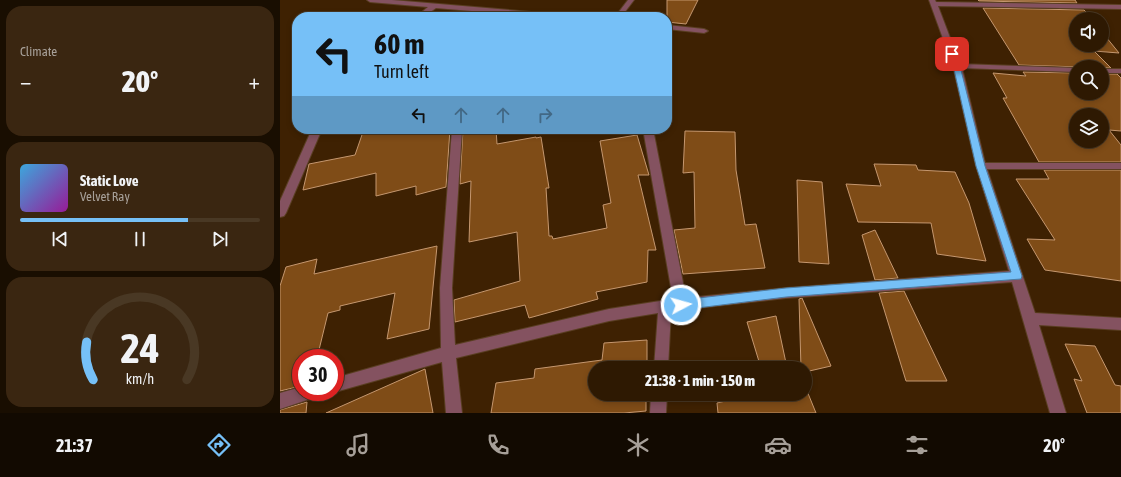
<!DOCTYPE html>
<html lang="en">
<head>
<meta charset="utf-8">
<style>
	:root { --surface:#2e1902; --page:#3a2611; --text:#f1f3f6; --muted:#a7a099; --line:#493824; --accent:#76c0f7 }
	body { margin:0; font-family:"Asap Condensed",sans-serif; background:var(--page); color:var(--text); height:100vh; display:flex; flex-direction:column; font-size:15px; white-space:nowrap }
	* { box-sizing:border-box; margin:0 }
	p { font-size:13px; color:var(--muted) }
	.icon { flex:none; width:22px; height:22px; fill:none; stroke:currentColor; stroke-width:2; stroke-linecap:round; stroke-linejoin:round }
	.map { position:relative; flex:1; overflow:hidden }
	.panel { display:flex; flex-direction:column; gap:6px; padding:6px; background:#190e01; width:280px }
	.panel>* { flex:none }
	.hud { position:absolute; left:12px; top:12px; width:380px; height:122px; border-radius:16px; box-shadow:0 2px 6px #0003,0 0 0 1px var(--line); background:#76c0f7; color:#111; overflow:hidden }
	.controls { position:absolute; left:789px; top:12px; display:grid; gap:8px }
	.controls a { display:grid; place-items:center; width:40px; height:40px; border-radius:50%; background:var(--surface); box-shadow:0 2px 6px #0003,0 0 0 1px var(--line); font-size:20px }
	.speed { position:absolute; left:12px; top:349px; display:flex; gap:8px; font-size:20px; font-weight:700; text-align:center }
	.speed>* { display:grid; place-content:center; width:52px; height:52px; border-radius:50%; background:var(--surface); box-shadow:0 2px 6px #0003,0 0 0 1px var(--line); line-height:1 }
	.speed .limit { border:6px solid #d22; background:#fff; color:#111 }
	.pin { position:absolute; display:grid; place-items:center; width:34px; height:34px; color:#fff; margin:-17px; border-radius:8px; box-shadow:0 2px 6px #0006 }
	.me { position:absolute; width:44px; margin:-22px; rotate:84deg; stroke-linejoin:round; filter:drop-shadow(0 0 3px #0008) }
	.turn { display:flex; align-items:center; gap:14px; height:84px; padding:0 16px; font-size:18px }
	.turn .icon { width:52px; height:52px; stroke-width:2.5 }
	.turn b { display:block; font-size:28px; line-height:34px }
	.lanes { display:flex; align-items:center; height:38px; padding:0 16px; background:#0003; justify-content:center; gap:20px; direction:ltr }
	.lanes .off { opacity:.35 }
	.big { font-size:30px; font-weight:800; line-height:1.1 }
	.panel .tile { flex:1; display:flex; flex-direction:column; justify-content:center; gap:6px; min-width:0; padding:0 14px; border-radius:16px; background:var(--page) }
	.panel .dial { align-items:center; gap:0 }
	.dial svg { height:104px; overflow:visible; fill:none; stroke:var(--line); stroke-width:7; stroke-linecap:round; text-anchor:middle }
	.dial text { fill:var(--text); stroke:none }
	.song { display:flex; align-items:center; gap:12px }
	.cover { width:48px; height:48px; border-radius:6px; background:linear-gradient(135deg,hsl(200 70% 55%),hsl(300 70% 35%)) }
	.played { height:4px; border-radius:2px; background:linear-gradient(90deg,var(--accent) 70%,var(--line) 70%) }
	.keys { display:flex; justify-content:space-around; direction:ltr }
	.heat { display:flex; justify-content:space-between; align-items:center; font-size:22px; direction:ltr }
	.trip { position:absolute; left:308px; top:361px; width:224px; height:40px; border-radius:20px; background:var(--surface); box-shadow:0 2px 6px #0003,0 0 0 1px var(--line); font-weight:800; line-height:40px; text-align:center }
	.dock { display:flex; height:64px; justify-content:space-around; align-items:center; background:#120a01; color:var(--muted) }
	.dock .icon { width:28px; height:28px }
	.dock .on { color:var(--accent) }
	.dock b { font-size:18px; color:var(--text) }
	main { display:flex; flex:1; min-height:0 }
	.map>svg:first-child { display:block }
</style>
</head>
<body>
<main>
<section class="panel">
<div class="tile"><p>Climate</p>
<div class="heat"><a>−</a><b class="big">20°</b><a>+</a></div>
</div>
<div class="tile">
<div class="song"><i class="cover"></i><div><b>Static Love</b><p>Velvet Ray</p></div></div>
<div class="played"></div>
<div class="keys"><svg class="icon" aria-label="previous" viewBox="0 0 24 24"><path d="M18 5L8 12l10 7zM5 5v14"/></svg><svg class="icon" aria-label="pause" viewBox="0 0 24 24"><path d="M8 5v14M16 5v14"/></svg><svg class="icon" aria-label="next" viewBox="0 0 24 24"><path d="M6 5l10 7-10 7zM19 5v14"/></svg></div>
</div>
<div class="tile dial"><svg viewBox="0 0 100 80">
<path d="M14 69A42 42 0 1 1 86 69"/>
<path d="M14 69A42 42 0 0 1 9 40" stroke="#76c0f7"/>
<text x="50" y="56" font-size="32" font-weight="700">24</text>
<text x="50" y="72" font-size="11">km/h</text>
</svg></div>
</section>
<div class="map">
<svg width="841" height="413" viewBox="0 0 841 413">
	<rect width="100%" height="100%" fill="#3e2102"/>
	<!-- building -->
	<g fill="#7f4c17" stroke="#c5976f" fill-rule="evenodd">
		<path d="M387,0H418L406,24L387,22Z"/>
		<path d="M698,0H795L797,3L699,1Z"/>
		<path d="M703,8L804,10L813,19H796V45H822V28L826,33L822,32L839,53L814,51L831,68L739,65Z"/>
		<path d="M743,72L796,73V93H822V74H837L841,78V131L829,130L841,145V162H759L723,98H727L713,73L746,76ZM796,115H822V141H796Z"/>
		<path d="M84,129H170L166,187L136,195V186L96,196V173L23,190L29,164L75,155Z"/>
		<path d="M183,129H216L217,144L256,137V138L261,137L269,188H266L269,236H272L273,239L327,228L323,205L331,203L320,141L357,135L369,175H358L376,250H368L367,282L316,292L318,299L249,318L245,305L175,322L174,300L240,281L237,232L189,242L191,181L180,184Z"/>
		<path d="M405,131L455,132L456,170L465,225L476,224L485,268L403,274L394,230L415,228L414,172L403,173Z"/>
		<path d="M594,164L636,165L638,170L675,172L689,203L706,261L657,254L651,223L578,222L566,184L601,186Z"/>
		<path d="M764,170H841V281L765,270L747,239L775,240L736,179H769Z"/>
		<path d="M517,180L542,182L549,264L519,262Z"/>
		<path d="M595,230L618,278L595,280L582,235Z"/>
		<path d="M157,246L149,329L107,339L115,293L60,306V310L48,313L37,358H21V386L0,391V286L6,267L37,259L34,274Z"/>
		<path d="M624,291L633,310L667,381H626L599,293Z"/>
		<path d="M522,298L551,366L525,372V368H521L519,299Z"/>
		<path d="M496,316L506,363L516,362L518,368H481L467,322Z"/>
		<path d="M367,340V368H315V394H366V411L344,413H211L216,383L254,378L255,369L322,360L324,343Z"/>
		<path d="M785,344L815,346L835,385L841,386V413H807L794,379L802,381Z"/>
		<path d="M145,369L153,413H46Z"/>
		<path d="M525,386L536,413H438L437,403L476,394H525Z"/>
		<path d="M27,402L26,413H0V410Z"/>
	</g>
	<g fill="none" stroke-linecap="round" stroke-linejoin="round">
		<!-- minor casing -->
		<g stroke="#593e21" stroke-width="2">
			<g id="minor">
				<path d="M87,0H112L287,15L290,17H264L156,8L143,17H136L148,7L90,2Z"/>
				<path d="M348,0H354L341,17H335Z"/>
				<path d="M649,0H655L656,2L841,5V9L658,6L680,64L796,68V72L682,68L705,163H841V169H707L755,313L841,318V330L759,325L786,413H770L732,282L506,298L391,311L388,368H374L378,313L329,321L176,358L182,413H166L162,362L55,392H54L55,378L161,348L160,288L172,129H182L172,288L175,345L329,309L393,299L363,129H373L406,298L506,288L729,271L696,166L673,66Z"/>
				<path d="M387,25L424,29L428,31L424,33L387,29Z"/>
				<rect x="822" y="69" width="19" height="4"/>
				<path d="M32,129H42L6,213L4,216L0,217V201Z"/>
				<path d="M21,387V392H39L36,397L0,409V393Z"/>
				<path d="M371,394H387L386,413H370Z"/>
			</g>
		</g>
		<!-- minor -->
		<use href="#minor" fill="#845260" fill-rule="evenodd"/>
	</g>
	<!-- route -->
	<path fill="#76c0f7" stroke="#4d7da1" d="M670,52H674L680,66L705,166L742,276L741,279L506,297L401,310L397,308L395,305L397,302L401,300L506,288L731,272L696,166Z"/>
</svg>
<div class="controls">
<a><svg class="icon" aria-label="sound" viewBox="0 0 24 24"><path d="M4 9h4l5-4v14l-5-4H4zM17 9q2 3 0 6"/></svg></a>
<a><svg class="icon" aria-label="search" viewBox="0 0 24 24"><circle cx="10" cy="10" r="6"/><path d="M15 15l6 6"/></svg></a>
<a><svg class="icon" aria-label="layers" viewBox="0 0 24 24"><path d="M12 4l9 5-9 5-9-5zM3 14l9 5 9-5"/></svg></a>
</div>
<div class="speed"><div class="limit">30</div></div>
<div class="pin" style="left:672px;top:54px;background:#d93025"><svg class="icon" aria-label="arrive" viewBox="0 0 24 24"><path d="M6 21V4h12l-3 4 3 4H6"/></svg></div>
<svg class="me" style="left:401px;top:305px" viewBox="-20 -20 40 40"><circle r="17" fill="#76c0f7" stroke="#fff" stroke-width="3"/><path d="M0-11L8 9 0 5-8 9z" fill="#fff"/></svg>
<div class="trip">21:38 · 1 min · 150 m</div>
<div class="hud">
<div class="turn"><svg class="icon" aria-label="left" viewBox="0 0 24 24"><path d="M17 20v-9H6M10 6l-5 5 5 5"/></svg><div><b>60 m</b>Turn left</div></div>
<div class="lanes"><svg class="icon" aria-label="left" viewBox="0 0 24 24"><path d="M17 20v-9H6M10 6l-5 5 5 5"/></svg><svg class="icon off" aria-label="ahead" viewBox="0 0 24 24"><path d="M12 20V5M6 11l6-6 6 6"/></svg><svg class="icon off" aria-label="ahead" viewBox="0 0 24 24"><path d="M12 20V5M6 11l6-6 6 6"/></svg><svg class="icon off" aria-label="right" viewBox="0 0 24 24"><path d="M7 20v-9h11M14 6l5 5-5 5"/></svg></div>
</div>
</div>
</main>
<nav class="dock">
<b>21:37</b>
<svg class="icon on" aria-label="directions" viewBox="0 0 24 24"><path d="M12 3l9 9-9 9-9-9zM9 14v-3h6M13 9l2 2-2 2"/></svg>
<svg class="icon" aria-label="music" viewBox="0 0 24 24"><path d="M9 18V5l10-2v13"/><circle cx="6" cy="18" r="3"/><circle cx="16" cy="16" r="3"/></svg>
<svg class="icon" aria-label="phone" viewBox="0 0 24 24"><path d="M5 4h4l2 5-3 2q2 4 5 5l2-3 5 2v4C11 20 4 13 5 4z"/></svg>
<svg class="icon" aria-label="climate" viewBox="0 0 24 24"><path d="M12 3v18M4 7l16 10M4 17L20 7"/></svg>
<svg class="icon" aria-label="car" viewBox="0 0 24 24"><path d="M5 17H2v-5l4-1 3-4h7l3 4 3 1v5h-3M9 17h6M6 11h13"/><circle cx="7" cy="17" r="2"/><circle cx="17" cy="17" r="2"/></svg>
<svg class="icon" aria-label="filters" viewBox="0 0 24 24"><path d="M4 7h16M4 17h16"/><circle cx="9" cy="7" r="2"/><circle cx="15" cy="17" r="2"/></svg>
<b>20°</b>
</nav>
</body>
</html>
